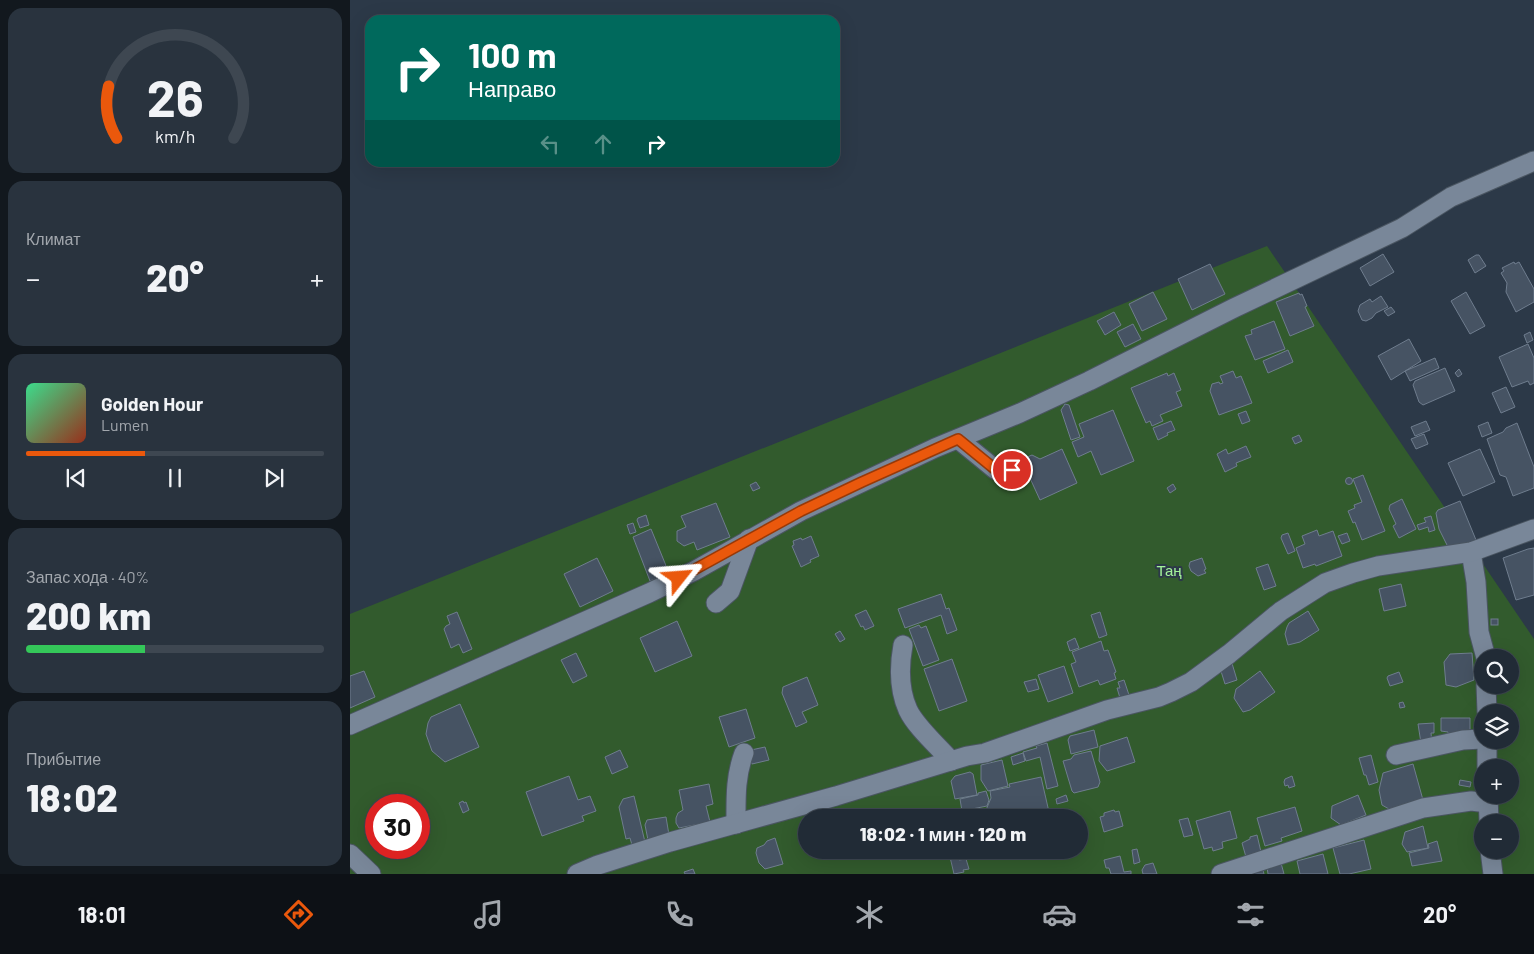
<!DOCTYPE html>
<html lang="ru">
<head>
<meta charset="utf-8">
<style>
	:root { --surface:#212b36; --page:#29333e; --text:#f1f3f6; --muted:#a2a7ad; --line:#3e4751; --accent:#ea580c }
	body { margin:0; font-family:Barlow,sans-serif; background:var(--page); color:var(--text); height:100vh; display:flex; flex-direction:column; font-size:19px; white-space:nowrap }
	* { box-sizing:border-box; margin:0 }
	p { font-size:16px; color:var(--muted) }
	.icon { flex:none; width:28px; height:28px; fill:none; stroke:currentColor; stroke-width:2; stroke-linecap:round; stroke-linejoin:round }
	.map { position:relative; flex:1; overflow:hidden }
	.drawer { display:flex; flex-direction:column; gap:8px; padding:8px; background:#12181e; width:350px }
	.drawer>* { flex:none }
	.banner { position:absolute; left:15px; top:15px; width:475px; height:152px; border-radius:15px; box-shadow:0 5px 20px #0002,0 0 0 1px var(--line); background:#00695c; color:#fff; overflow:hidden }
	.controls { position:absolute; left:1124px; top:649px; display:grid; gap:10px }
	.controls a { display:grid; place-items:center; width:45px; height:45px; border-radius:50%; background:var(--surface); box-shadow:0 5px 20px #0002,0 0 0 1px var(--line); font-size:25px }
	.speed { position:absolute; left:15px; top:794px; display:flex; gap:10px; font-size:25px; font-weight:700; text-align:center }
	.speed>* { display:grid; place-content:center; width:65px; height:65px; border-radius:50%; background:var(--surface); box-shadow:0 5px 20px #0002,0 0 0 1px var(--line); line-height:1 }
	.speed .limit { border:8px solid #d22; background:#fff; color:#111 }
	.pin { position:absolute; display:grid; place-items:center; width:42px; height:42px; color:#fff; margin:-21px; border:2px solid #fff; border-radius:50%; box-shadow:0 1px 5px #0007 }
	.me { position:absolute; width:55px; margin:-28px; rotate:62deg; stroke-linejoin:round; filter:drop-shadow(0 0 4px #0008) }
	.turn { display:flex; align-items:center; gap:18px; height:105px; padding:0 20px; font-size:22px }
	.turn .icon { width:65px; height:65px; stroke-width:2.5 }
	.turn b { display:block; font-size:35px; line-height:42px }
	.lanes { display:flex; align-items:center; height:48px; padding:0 20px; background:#0003; justify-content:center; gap:25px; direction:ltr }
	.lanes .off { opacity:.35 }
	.big { font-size:38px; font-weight:800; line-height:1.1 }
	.drawer .card { flex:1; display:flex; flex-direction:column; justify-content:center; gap:8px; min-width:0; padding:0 18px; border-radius:15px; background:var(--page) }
	.drawer .dial { align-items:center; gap:0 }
	.dial svg { height:130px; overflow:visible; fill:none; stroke:var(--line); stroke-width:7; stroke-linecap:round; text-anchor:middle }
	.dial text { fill:var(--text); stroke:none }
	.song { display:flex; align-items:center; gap:15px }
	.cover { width:60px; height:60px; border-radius:8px; background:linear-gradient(135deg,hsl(150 70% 55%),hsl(10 70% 35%)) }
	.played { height:5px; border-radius:2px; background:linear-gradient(90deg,var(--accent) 40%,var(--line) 40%) }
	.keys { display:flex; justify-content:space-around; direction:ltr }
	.heat { display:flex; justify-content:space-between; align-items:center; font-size:28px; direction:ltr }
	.charge { height:8px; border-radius:4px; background:linear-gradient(90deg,#34c759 40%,var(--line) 0) }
	.trip { position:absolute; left:448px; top:809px; width:290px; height:50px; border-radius:25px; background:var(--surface); box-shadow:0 5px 20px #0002,0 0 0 1px var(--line); font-weight:800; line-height:50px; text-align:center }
	.tab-bar { display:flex; height:80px; justify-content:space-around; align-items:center; background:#0d1116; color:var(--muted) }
	.tab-bar .icon { width:35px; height:35px }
	.tab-bar .active { color:var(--accent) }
	.tab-bar b { font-size:22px; color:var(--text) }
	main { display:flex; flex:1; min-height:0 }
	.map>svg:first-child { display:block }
</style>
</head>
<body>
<main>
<section class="drawer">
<div class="card dial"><svg viewBox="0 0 100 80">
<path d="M14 69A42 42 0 1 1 86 69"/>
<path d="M14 69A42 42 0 0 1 9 37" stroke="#ea580c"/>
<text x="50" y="56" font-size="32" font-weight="700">26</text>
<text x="50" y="72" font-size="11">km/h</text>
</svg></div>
<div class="card"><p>Климат</p>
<div class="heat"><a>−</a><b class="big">20°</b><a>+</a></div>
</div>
<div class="card">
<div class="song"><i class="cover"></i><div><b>Golden Hour</b><p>Lumen</p></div></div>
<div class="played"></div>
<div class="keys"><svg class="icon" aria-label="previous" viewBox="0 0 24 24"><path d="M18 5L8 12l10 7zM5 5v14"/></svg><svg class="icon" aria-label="pause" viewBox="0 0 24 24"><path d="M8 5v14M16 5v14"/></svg><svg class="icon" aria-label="next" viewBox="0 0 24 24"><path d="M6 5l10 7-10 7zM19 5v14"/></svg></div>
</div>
<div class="card"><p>Запас хода · 40%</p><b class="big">200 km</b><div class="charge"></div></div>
<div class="card"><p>Прибытие</p><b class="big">18:02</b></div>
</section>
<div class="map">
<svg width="1184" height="874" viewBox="0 0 1184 874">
	<rect width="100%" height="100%" fill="#2c3948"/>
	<!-- garden -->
	<path fill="#325b2d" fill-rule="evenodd" d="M917,246L1184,639V874H0V614ZM1132,658H1160V685H1132ZM1132,712H1160V740H1132ZM1132,768H1160V795H1132ZM26,805H69V848H26ZM456,818H729V850H456ZM1132,822H1160V850H1132Z"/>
	<!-- building -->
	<g fill="#465363" stroke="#6f7d8e">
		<path d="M1033,254L1044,272L1020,286L1010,268Z"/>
		<path d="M1126,255H1129L1136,266L1125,273L1118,260Z"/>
		<path d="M1164,262L1165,264L1169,262L1184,289V302L1166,312L1156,292L1157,283L1151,273L1154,271L1152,268Z"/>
		<path d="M860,264L875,294L842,310L828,279Z"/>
		<path d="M803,292L817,319L792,331L779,304Z"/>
		<path d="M1116,292L1135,326L1120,334L1101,301Z"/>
		<path d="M949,293L950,295L952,294L957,306L955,307L964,326L940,336L926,302Z"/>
		<path d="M1031,296L1038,307L1026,313L1022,318L1016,321L1012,320L1008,311L1010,305L1020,299L1022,302Z"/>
		<path d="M1041,307L1045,312L1038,316L1034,311Z"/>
		<path d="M764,312L771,325L755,335L747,321Z"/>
		<path d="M924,321L935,349L905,360L895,336L902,334L901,330Z"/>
		<path d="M783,324L791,339L775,347L767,332Z"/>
		<path d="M1180,332L1183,340L1177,343L1174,335Z"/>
		<path d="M1059,339L1071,361L1041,380L1028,356Z"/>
		<path d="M1178,344L1184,358V383L1180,385L1178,381L1162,387L1149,357Z"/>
		<path d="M938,350L943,362L918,373L913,361Z"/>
		<path d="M1085,358L1089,368L1060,381L1055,371Z"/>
		<path d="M1095,368L1105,391L1073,405L1069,402L1063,385L1065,381Z"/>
		<path d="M1109,369L1112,374L1108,377L1105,373Z"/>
		<path d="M883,371L886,378L891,376L902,403L869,415L860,391L862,384L869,382L870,384L873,383L870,376Z"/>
		<path d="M817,373L818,376L824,373L831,390L826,392L832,406L810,415L813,421L802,426L800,421L796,423L781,388Z"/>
		<path d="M1156,387L1165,407L1151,413L1142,393Z"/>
		<path d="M715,404L719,405L730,437L721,440L711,410Z"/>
		<path d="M763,410L784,461L751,475L741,451L728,457L722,442L734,437L729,424Z"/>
		<path d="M896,411L900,421L892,424L888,414Z"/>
		<path d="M821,421L825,430L817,433L818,435L808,440L803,428Z"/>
		<path d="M1076,421L1080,430L1065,436L1061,427Z"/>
		<path d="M1138,422L1142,433L1132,437L1128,426Z"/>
		<path d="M1167,423L1184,467V488L1163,496L1156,477L1150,475L1137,439L1153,432L1156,428Z"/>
		<path d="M1074,434L1078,444L1066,449L1061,439Z"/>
		<path d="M949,435L952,441L945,444L942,438Z"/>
		<path d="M896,446L901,457L886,463L887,466L875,472L867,454L876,449L878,454Z"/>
		<path d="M712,449L727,483L690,500L673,463L675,458L682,455L690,459Z"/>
		<path d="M1130,449L1145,482L1113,496L1098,463Z"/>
		<path d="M1013,475L1035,531L1012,540L1005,522L1003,523L998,511L1005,508L1004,505L1012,502L1003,479Z"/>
		<circle cx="999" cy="481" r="3.5"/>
		<path d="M406,482L410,488L403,491L400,485Z"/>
		<path d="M823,484L826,489L820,493L817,488Z"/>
		<path d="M1052,499L1066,529L1049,538L1043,526L1046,524L1039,509L1040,505Z"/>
		<path d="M1110,501L1126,540L1102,550L1097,545L1089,529L1086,513L1088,510Z"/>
		<path d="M366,503L380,537L347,550L344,542L334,546L327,541V531L336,527L331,516Z"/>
		<path d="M296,515L299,525L290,528L287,520L288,518Z"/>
		<path d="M1081,516L1085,530L1079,532L1078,527L1069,530L1067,525L1076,522L1074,518Z"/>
		<path d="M283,523L286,532L280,534L277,525Z"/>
		<path d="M301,529L319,573L300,581L283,537Z"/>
		<path d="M967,530L969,536L983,531L992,556L966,566L965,564L953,568L946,548L955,544L952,536Z"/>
		<path d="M938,533L945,551L938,554L931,538L932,535Z"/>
		<path d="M997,533L1000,541L992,544L988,536Z"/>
		<path d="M461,536L469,556L460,560L461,562L451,567L442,546L444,545L443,541L451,538L452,540Z"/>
		<path d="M1184,548V595L1166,600L1153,558L1178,549Z"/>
		<path d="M247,558L263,591L230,607L214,574Z"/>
		<path d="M852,558L856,569L854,570L856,573L848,576L841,571L839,566L840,562Z"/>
		<path d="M918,564L926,586L914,590L906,568Z"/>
		<path d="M1051,584L1056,606L1034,611L1029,589Z"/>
		<path d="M591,594L596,609L599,608L607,630L597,634L591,615L555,628L548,609Z"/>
		<path d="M516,610L524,626L515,630L513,626L511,627L505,615Z"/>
		<path d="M958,611L969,630L950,642L938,645L935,634L937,627L939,623Z"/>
		<path d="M107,612L122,649L113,653L109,644L101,648L94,629L96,626L100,624L97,616Z"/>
		<path d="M750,612L757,635L749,638L741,615Z"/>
		<rect x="1141" y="619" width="7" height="6"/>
		<path d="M327,621L342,656L305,672L290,638Z"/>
		<path d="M569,625L571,628L576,626L589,660L573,666L559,629Z"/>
		<path d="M490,631L495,639L490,642L485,634Z"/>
		<path d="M725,638L729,648L720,651L717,642Z"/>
		<path d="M751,641L754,651L758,650L766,672L764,673L766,679L750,685L748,680L729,687L721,664L726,662L722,652Z"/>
		<path d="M226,653L237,676L223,683L211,660Z"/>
		<path d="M1122,653L1124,680L1106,687L1096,685L1094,662L1100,654Z"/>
		<path d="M602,659L617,701L589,711L574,669Z"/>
		<path d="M881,660L887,680L875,684L870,668Z"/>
		<path d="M714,666L723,693L698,702L688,675Z"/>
		<path d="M14,671L25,697L0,708V676Z"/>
		<path d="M910,671L925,692L900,710L893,712L884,698L886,689Z"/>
		<path d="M1049,672L1053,682L1040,686L1037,678L1038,676Z"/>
		<path d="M457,677L468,705L452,712L457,722L446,727L432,693L433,687Z"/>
		<path d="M686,679L689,689L678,692L674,682Z"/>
		<path d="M774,680L779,695L770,698L767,688H770L768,682Z"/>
		<path d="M1053,702L1055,707L1050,708L1049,703Z"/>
		<path d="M110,704L129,747L95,762L82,751L76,734L78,723L81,717Z"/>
		<path d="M396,709L405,738L379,747L369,717Z"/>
		<path d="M1091,718H1120V735L1098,736V732L1091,731Z"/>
		<path d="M1084,723V733H1081L1082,743H1071L1068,724Z"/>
		<path d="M744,730L748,747L721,754L718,740L720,736Z"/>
		<path d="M777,737L785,762L757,771L749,761L750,746Z"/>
		<path d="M697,743L708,786L697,789L690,757L676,761L673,752L687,748L686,746Z"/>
		<path d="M415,747L419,760L402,764L399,753L401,750Z"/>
		<path d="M270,750L278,767L262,774L255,757Z"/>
		<path d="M741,751L750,782L748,787L724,793L722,791L713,761L721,759L724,755Z"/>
		<path d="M673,753L675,761L663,765L661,757Z"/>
		<path d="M1021,755L1028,782L1019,785L1016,775H1014L1009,758Z"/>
		<path d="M652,760L658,786L638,791L631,780V765Z"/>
		<path d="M1063,764L1073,800L1039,809L1032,805L1029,790L1033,773Z"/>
		<path d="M620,772L623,774L627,795L605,799L601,781L605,776Z"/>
		<path d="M219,776L228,800L240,796L246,811L232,816L234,821L192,836L176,792Z"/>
		<path d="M942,776L945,786L939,788L938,785L935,786L934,782L935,779Z"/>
		<path d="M691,777L699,812L673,818H642L636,810L641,798L640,791L660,787L659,784Z"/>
		<path d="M1110,780L1121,782L1120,787L1109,785Z"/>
		<path d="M359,784L363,804L356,806L360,822L329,828L326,823V818L328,813L333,810L329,790Z"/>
		<path d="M636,791L639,800L637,806L612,811L610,799L628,795V793Z"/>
		<path d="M716,795L718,801L707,804L706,799Z"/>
		<path d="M1008,795L1016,815L991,825L981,818L982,806Z"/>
		<path d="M284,796L295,842L282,845L280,838L276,839L269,807L273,799Z"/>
		<path d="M113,801L114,803L116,802L119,810L113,813L109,803Z"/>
		<path d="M945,807L952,831L931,838L932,841L915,846L907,818Z"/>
		<path d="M764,810L765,812L769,811L773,826L754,832L750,817L754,816V813Z"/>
		<path d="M880,811L887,838L872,842L873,848L863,851L862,847L854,849L846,821Z"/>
		<path d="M316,817L319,835L298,840L295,825L297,820Z"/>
		<path d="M838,818L843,835L834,837L829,820Z"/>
		<path d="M1073,826L1078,848L1057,852L1052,844L1055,832Z"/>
		<path d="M907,835L911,852L896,857L892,843L900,839V837Z"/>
		<path d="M425,838L433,864L415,869L409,863L406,853L407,848L414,845L417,841Z"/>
		<path d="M1014,840L1021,869L999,874H990L983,848Z"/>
		<path d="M1087,841L1092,861L1062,866L1059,853L1079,848L1078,844Z"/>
		<path d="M787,849L790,862L784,864L782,850Z"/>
		<path d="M973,854L978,874H950L947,861Z"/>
		<path d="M607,855L609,860L616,859L619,869L613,870L614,872L604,874L600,857Z"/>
		<path d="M770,856L774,872L781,871V874H761L759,868H756L754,860Z"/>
		<path d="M803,863L807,874H793L792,870L795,865Z"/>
		<path d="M931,863L934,874H918L917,867Z"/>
		<path d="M343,869L345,874H335L334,872Z"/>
		<path d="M913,870L914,874H898Z"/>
	</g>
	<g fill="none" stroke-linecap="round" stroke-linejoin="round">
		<!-- minor casing -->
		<g stroke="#4a5561" stroke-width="21">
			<g id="minor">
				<path d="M608,439L646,470H662"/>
				<path d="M1121,552L1126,582L1129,632L1136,658"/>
				<path d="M366,603L380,591L399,539"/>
				<path d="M553,645C549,667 549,690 558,710C566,727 588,746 601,761"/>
				<path d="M1136,685L1137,712"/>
				<path d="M0,725L299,593L344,571L451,511L585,448L670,413L739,381L884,308L1052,228L1101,197L1184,161"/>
				<path d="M1137,740V768"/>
				<path d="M1046,755L1113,740L1132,739"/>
				<path d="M1138,795L1139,822"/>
				<path d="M386,824C386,799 385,777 394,753"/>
				<path d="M1140,850L1143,874"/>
				<path d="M0,854L21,874"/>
				<path d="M227,874L248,865L320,842L486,796L617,756L635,753L757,710L809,697L821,692L841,682L879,654L931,611L975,583L1003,573L1028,566L1121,552L1184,529"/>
				<path d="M871,874L1073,808L1121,801L1138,803"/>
			</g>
		</g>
		<!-- minor -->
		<use href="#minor" stroke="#798799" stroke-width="19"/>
	</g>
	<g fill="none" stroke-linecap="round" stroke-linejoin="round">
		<!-- route casing -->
		<g stroke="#983908" stroke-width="12">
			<path id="route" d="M329,578L451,511L512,482L608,439L646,470H662"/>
		</g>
		<!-- route -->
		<use href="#route" stroke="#ea580c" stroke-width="9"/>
	</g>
	<g text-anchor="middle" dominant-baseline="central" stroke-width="4" stroke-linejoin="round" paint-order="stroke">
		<!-- park labels -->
		<g font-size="15" fill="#a4f39a" stroke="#2c3948">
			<text x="819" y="570">Таң</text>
		</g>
	</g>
</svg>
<div class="controls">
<a><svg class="icon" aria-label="search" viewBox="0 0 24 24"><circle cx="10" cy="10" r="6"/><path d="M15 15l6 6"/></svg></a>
<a><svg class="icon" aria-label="layers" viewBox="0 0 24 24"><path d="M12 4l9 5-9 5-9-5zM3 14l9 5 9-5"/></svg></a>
<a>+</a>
<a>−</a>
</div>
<div class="speed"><div class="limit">30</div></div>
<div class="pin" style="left:662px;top:470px;background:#d93025"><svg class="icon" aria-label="arrive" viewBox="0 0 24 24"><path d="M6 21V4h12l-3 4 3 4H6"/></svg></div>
<svg class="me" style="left:329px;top:578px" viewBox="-20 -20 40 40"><path d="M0-17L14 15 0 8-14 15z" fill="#ea580c" stroke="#fff" stroke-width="4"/></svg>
<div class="trip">18:02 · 1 мин · 120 m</div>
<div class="banner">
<div class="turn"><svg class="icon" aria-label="right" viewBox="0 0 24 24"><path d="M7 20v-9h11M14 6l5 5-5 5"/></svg><div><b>100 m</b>Направо</div></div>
<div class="lanes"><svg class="icon off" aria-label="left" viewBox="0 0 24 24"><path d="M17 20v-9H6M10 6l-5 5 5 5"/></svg><svg class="icon off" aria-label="ahead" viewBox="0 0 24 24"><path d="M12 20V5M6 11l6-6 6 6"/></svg><svg class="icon" aria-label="right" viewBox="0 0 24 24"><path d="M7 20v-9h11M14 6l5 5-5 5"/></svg></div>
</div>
</div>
</main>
<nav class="tab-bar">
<b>18:01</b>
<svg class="icon active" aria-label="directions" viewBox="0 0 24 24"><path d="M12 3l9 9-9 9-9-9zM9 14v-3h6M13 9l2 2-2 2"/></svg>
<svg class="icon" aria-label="music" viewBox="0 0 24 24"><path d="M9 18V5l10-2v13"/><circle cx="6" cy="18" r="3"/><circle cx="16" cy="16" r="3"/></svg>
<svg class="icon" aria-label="phone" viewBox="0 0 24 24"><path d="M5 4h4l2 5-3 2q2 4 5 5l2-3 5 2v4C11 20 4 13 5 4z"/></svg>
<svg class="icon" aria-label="climate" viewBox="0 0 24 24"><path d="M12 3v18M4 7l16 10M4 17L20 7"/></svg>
<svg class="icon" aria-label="car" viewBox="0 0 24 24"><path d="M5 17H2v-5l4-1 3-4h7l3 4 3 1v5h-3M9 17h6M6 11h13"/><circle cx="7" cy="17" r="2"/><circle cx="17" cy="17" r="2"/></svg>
<svg class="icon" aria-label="filters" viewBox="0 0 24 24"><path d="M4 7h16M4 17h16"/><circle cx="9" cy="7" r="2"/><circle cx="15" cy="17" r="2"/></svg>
<b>20°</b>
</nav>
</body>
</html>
